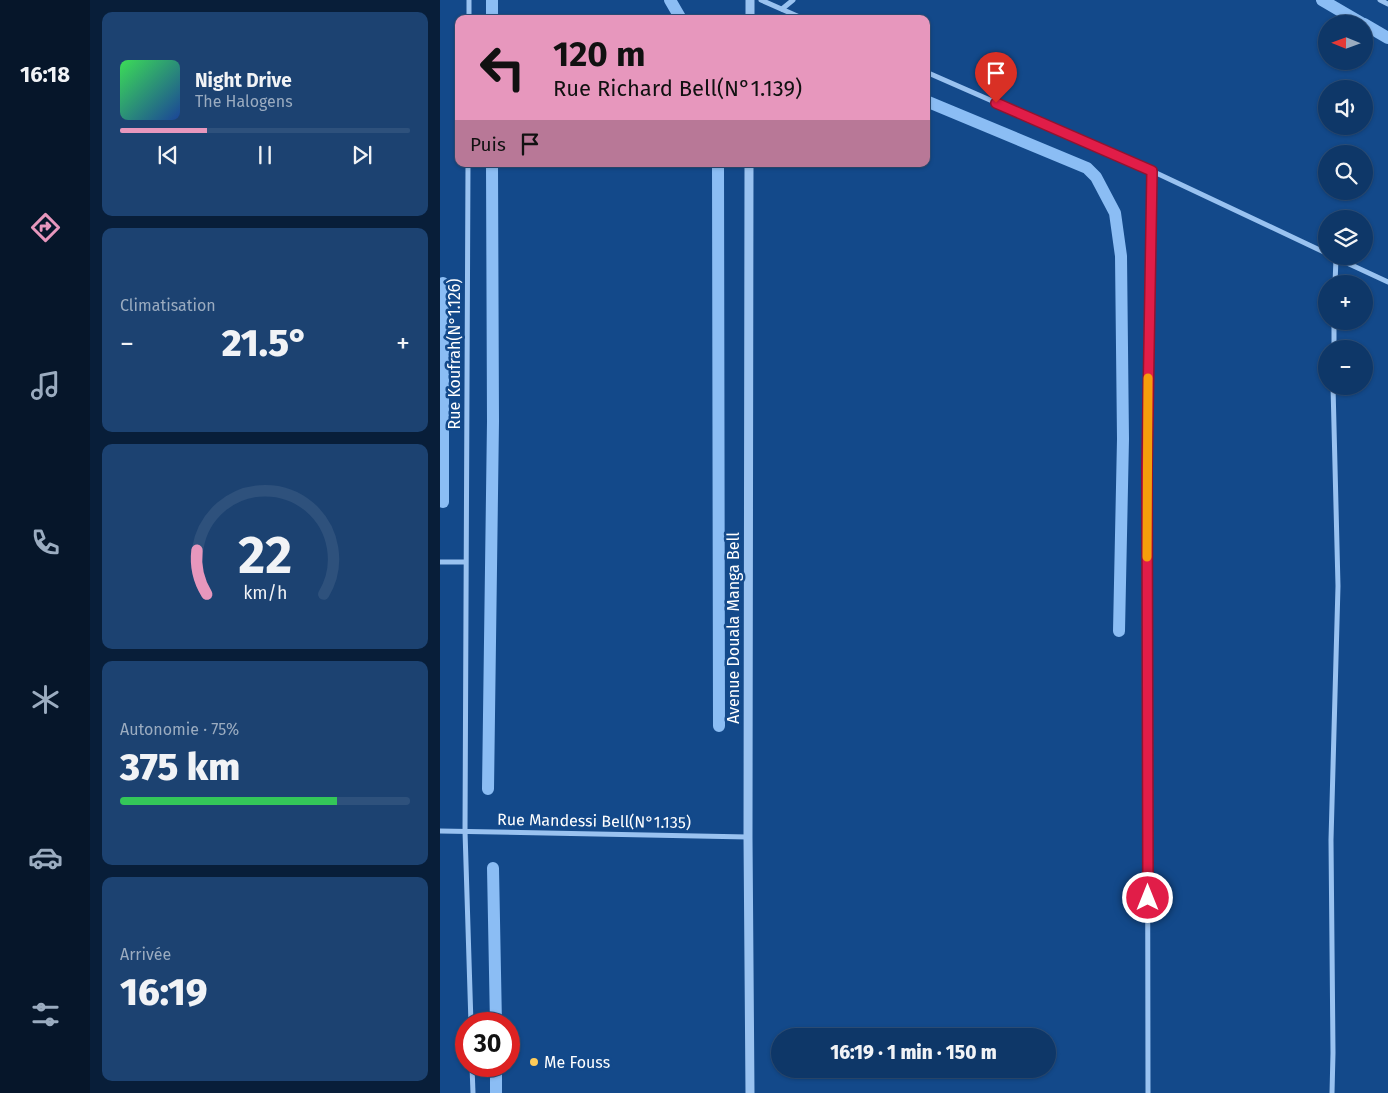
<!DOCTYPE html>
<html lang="fr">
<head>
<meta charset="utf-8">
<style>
	:root { --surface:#0e3768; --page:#1c4271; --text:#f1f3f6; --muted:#9bacc0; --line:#2e517c; --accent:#e797bd }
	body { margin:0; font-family:"Fira Sans",sans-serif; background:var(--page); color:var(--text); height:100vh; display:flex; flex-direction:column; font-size:19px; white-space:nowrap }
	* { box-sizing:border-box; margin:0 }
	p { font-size:16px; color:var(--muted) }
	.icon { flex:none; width:28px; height:28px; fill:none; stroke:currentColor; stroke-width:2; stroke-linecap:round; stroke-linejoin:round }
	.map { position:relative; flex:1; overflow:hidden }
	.drawer { display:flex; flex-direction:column; gap:12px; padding:12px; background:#081e39; width:350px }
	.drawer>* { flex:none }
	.banner { position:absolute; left:15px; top:15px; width:475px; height:152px; border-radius:10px; box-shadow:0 1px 4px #0004,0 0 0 1px var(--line); background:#e797bd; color:#111; overflow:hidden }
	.needle { width:32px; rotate:271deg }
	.fabs { position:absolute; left:878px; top:15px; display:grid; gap:10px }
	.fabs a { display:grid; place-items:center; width:55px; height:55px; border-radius:50%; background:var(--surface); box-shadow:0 1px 4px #0004,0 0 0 1px var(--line); font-size:25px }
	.speed { position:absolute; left:15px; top:1012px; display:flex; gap:10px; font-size:25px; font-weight:700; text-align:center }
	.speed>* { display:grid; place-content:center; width:65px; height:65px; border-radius:50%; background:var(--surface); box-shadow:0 1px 4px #0004,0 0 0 1px var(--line); line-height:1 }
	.speed .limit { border:8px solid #d22; background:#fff; color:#111 }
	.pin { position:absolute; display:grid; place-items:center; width:42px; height:42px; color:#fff; margin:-51px -21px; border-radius:50% 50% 50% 0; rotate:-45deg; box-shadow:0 0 5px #0007 }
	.pin .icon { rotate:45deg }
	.me { position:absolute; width:55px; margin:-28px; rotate:0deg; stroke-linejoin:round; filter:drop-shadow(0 0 4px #0008) }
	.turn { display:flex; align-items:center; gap:18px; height:105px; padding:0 15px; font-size:22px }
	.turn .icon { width:65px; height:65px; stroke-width:2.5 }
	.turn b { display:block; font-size:35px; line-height:42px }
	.then { display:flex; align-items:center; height:48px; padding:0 15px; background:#0003; gap:10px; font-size:19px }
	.big { font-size:38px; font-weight:800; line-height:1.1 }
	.drawer .widget { flex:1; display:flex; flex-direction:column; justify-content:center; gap:8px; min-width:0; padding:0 18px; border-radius:10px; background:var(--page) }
	.drawer .dial { align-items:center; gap:0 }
	.dial svg { height:130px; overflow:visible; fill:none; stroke:var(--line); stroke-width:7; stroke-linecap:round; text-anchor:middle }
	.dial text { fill:var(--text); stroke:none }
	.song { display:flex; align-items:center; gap:15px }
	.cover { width:60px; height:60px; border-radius:8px; background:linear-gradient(135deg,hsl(130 70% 55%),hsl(220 70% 35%)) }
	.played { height:5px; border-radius:2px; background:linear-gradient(90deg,var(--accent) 30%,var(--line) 30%) }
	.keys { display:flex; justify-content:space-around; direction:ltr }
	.heat { display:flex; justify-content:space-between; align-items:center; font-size:28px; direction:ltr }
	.charge { height:8px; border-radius:4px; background:linear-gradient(90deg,#34c759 75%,var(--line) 0) }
	.trip { position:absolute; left:331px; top:1028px; width:285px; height:50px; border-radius:25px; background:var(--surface); box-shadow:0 1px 4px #0004,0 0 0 1px var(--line); font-weight:800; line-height:50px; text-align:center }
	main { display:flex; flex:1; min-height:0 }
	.menu { display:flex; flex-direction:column; width:90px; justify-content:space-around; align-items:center; background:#06162a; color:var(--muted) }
	.menu .icon { width:35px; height:35px }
	.menu .on { color:var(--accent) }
	.menu b { font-size:22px; color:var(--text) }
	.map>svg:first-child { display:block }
</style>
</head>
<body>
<main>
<nav class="menu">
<b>16:18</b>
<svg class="icon on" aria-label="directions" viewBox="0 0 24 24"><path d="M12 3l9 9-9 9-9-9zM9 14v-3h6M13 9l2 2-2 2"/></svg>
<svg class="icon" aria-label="music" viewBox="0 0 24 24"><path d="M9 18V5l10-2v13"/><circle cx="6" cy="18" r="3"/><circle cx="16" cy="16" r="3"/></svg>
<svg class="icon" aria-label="phone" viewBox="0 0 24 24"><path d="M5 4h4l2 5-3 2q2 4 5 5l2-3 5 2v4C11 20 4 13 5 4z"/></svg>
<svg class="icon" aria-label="climate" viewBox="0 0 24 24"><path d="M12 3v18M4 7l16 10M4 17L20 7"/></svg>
<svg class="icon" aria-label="car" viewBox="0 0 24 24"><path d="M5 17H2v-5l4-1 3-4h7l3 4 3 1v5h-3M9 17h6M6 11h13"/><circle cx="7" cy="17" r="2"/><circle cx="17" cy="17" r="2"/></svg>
<svg class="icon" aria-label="filters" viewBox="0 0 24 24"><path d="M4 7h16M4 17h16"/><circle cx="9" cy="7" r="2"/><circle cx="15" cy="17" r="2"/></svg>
</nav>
<section class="drawer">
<div class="widget">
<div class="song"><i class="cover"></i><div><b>Night Drive</b><p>The Halogens</p></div></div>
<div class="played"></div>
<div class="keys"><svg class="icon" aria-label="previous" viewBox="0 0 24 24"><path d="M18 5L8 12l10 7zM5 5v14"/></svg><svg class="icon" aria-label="pause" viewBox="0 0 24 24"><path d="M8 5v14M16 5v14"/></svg><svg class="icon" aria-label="next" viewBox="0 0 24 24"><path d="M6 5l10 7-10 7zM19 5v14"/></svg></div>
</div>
<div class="widget"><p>Climatisation</p>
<div class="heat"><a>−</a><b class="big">21.5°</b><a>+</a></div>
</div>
<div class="widget dial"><svg viewBox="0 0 100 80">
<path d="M14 69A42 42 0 1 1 86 69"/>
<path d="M14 69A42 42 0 0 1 8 42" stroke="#e797bd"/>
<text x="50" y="56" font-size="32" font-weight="700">22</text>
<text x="50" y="72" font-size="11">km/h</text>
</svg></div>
<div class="widget"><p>Autonomie · 75%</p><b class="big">375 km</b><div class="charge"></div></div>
<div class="widget"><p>Arrivée</p><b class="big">16:19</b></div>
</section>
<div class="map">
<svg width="948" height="1093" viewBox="0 0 948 1093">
	<rect width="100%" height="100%" fill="#13498a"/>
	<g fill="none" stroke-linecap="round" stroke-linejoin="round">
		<!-- stream -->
		<g stroke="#8bbdf4" stroke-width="12">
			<path d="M230,0L241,19"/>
			<path d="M882,0L923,24"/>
			<path d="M52,19V0"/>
			<path d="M924,24L948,38"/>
			<path d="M486,101L647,168L656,177L675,213L681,256L683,439L679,631"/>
			<path d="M278,164L279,726"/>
			<path d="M3,283V502"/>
			<path d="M48,789L53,421L52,164"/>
			<path d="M53,868L56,1024"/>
			<path d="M56,1066V1093"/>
		</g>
		<!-- minor -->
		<g stroke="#99c2f0" stroke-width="5">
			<path d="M321,0L364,19"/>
			<path d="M940,0L948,4"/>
			<path d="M342,9L353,0"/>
			<path d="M29,19V0"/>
			<path d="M486,72L712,171L886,253"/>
			<path d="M28,164L25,831L31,1024"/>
			<path d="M892,256L948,282"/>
			<path d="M895,284L896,258"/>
			<path d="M894,349V321"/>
			<path d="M0,562H25"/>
			<path d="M0,831L308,837"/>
			<path d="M32,1066L33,1093"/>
			<path d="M708,1093L707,468L712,171"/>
			<path d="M892,1093L893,1053L891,840L898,586L893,386"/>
		</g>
		<!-- tertiary -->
		<g stroke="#99c2f0" stroke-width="9">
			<path d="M310,19V0"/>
			<path d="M309,164L308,837L310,1093"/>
		</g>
	</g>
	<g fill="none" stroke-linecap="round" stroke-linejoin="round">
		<!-- route casing -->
		<g stroke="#92132f" stroke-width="12">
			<path id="route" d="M556,103L712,171L707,468L708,898"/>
		</g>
		<!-- route -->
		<use href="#route" stroke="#e11d48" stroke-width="9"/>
		<!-- slow -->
		<path stroke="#f59e0b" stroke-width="9" d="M707,557L708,378"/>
	</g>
	<!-- markers -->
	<circle fill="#ffcc59" stroke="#13498a" stroke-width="2" cx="94" cy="1062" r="5"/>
	<g text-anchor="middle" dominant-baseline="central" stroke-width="5" stroke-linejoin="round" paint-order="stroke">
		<!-- street labels -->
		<g font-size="16" fill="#fff" stroke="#13498a">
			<text transform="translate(14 354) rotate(-90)">Rue Koufrah(N°1.126)</text>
			<text transform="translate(293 628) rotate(-90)">Avenue Douala Manga Bell</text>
			<text transform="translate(154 821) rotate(1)">Rue Mandessi Bell(N°1.135)</text>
		</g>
		<!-- poi labels -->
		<g font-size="16" fill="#fff" stroke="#13498a" text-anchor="start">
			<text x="104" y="1062">Me Fouss</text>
		</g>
	</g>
</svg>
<div class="fabs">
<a><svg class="needle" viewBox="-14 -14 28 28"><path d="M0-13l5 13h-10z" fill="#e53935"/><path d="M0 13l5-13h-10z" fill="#9bacc0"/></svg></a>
<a><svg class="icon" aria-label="sound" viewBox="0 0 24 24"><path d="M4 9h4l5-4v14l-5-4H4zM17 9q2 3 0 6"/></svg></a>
<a><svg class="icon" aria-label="search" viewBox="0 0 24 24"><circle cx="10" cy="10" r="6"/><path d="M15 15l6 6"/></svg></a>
<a><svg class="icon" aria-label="layers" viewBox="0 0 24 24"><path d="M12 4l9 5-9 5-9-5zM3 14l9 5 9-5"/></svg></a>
<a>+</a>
<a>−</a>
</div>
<div class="speed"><div class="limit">30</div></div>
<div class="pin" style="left:556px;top:103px;background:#d93025"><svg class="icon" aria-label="arrive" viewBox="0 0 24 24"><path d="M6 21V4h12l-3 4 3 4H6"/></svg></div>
<svg class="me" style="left:708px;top:898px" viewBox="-20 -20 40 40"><circle r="17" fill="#e11d48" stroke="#fff" stroke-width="3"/><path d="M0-11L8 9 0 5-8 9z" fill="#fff"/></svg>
<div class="trip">16:19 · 1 min · 150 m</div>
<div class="banner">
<div class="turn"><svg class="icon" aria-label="left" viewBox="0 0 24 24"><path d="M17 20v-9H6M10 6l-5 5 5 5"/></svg><div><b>120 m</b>Rue Richard Bell(N°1.139)</div></div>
<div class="then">Puis<svg class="icon" aria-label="arrive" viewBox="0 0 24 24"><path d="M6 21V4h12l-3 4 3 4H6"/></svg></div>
</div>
</div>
</main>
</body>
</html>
